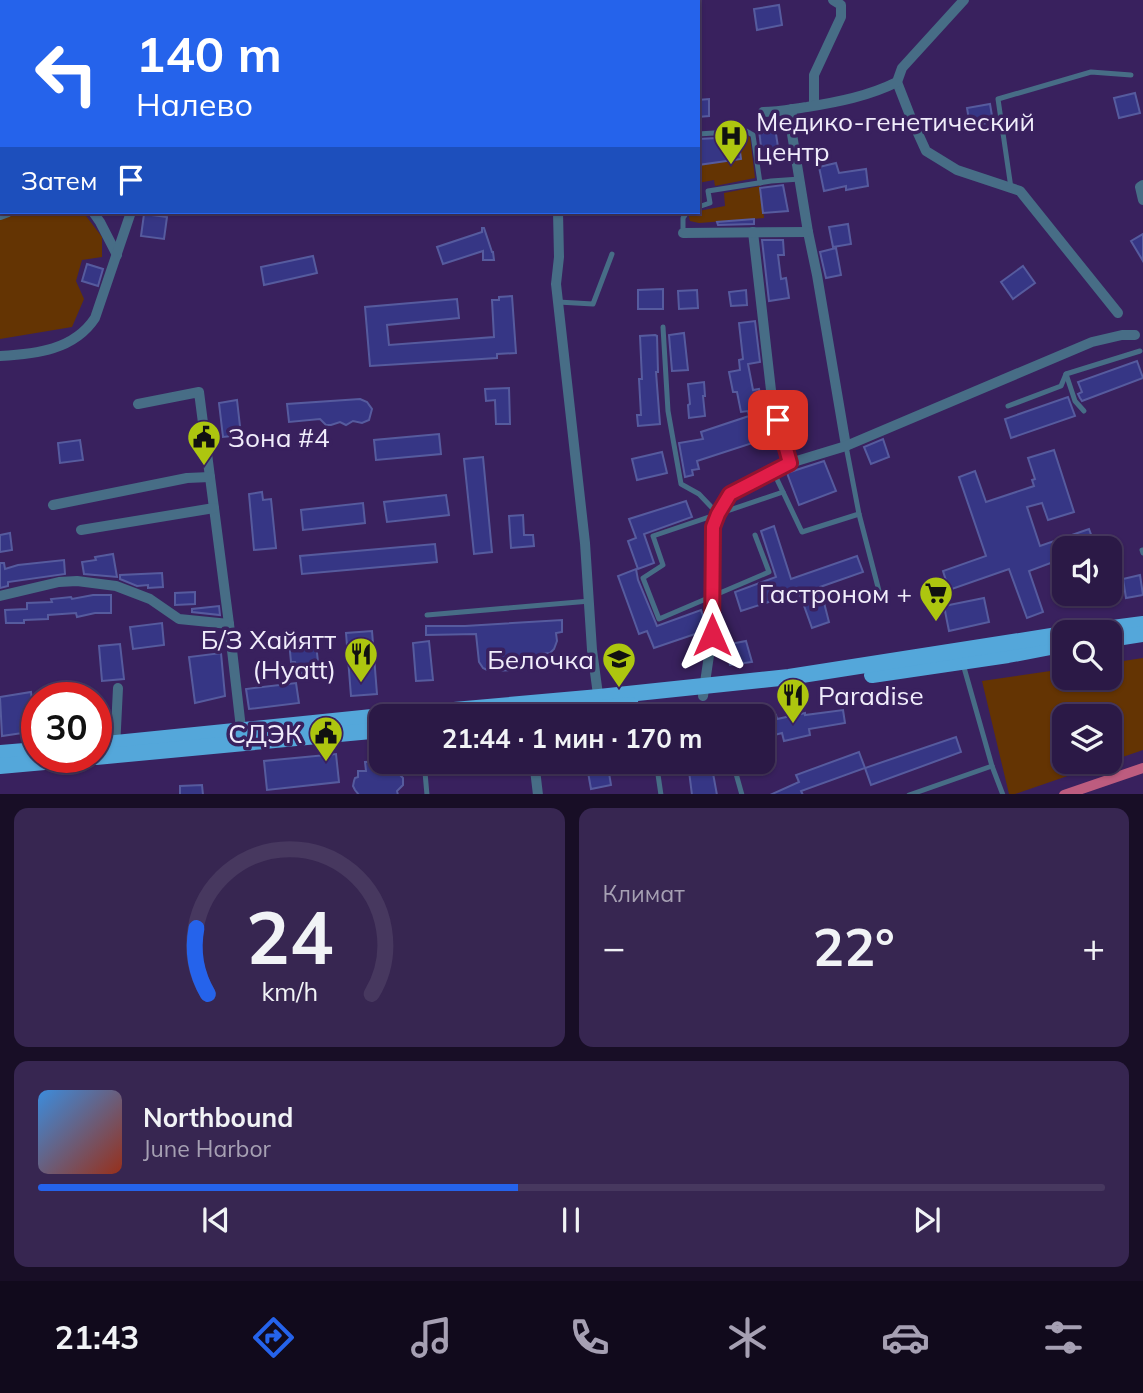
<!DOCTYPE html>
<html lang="ru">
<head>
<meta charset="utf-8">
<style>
	:root { --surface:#2b1946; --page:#372651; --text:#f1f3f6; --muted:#a6a0b3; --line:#47385f; --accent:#2563eb }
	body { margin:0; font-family:Mulish,sans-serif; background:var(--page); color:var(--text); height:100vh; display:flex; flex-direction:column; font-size:26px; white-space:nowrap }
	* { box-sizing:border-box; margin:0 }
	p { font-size:23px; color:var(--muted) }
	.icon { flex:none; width:38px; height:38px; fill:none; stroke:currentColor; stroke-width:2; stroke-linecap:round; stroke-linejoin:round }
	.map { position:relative; height:794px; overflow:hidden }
	.details { display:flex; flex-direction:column; gap:14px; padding:14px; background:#180e26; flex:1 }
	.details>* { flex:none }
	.top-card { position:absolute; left:0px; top:0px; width:700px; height:214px; box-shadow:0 2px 5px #0004,0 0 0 2px var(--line); background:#2563eb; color:#fff; overflow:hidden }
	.controls { position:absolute; left:1052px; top:536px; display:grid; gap:14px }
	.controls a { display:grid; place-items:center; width:70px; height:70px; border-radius:14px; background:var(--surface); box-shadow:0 2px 5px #0004,0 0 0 2px var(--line); font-size:35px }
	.speed { position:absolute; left:21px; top:682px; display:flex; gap:14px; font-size:35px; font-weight:700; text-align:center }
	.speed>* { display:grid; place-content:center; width:91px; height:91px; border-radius:50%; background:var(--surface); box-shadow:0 2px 5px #0004,0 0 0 2px var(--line); line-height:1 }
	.speed .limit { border:10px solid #d22; background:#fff; color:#111 }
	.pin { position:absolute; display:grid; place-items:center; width:60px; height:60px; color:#fff; margin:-30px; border-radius:14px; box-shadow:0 4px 10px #0006 }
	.me { position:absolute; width:77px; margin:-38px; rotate:0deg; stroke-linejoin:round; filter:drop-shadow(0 0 5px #0008) }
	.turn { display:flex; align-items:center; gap:24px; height:147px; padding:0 21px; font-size:32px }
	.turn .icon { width:91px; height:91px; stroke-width:2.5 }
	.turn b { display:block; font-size:49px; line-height:60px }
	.then { display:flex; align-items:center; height:66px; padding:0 21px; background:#0003; gap:14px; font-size:26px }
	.big { font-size:52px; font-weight:700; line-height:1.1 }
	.details .widget { flex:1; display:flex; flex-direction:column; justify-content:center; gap:10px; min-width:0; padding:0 24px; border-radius:14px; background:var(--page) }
	.details .dial { align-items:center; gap:0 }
	.dial svg { height:182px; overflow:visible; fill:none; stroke:var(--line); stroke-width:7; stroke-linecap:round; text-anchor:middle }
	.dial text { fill:var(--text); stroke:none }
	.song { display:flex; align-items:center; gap:21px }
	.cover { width:84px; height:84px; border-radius:10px; background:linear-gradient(135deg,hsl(210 70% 55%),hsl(10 70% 35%)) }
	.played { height:7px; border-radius:4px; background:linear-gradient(90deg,var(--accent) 45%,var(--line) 45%) }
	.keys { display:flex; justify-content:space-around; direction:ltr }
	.heat { display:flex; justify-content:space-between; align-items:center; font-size:38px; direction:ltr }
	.details .tiles { flex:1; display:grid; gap:14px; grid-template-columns:1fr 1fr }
	.widget:last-child { grid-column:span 2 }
	.trip { position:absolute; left:369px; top:704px; width:406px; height:70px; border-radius:14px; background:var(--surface); box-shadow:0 2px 5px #0004,0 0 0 2px var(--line); font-weight:700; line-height:70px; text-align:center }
	.menu { display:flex; height:112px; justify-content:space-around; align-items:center; background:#110a1c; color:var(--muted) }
	.menu .icon { width:49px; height:49px }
	.menu .selected { color:var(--accent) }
	.menu b { font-size:32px; color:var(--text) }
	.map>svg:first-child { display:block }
</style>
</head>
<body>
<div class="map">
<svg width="1143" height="795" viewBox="0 0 1143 795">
	<rect width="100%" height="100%" fill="#39215e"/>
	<!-- green -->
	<g fill="#643403" fill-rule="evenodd">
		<path d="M737,134H745L750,137L755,178L715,186L714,180L698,183V165L740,159Z"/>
		<path d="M760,186L764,218L699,223L690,221L688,213L725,206L724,193Z"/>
		<path d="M10,212H83L102,237V257L82,260L76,281L84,299L72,327L0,339V216Z"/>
		<path d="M1143,658V750L1015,794H1009L982,681L1064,669V677H1110V663ZM1064,716H1110V761H1064Z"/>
	</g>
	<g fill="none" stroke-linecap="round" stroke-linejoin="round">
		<!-- canal -->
		<path stroke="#bd5c7f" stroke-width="10" d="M1064,795L1143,768"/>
	</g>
	<!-- building -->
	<g fill="#363685" stroke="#565b9e" stroke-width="2">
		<path d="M779,5L782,25L757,30L754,9Z"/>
		<path d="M1135,93L1140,113L1119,118L1114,98Z"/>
		<path d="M709,99V116L698,117V100Z"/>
		<path d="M990,104L993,122L970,126L967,108Z"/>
		<path d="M775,128L779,153L762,155L759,130Z"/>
		<path d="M738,137L741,159L698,165V139Z"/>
		<path d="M836,163L839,173L866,169L868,186L846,190V186L824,191L819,167Z"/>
		<path d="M783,185L788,211L763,213L760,188Z"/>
		<path d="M144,214L167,217L164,239L141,236Z"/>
		<path d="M754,219V224L718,225L717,222Z"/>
		<path d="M848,224L851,244L833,247L829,227Z"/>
		<path d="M482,228H484L492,252H493L494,260H483V251L443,264L437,247L482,232Z"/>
		<path d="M1143,234V261L1131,241Z"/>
		<path d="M762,240H783L784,255H778L781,279L786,278L789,298L769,301Z"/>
		<path d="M836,248L841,275L826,278L820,252Z"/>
		<path d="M313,256L317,273L264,285L261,267Z"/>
		<path d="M87,264L103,269L98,286L82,281Z"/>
		<path d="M1023,266L1035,283L1013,299L1001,282Z"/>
		<path d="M663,289V309H638V290Z"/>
		<path d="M697,290L698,308L679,309L678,291Z"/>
		<path d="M746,290L747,305L731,306L729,292Z"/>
		<path d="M512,296L516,353L497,354V358L370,366L365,307L457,299L459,318L387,325L389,345L494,337L492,300H499V297Z"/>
		<path d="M755,321L760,362L748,364L753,390L759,389L763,411H766L774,436L697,461L699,469L692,470L693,475L685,477L679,443L703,439L701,432L749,416L748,411L741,412L737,392H733L729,372L740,370L739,360L743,359L739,323Z"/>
		<path d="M684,333L688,370L672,371L669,335Z"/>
		<path d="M655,335L657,336L658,372H656L660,424L638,426L637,415H641L639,379H642L640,336Z"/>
		<path d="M1137,361L1143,378L1082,401L1080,398L1078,394L1082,392L1078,382Z"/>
		<path d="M704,382L705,396H703L705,416L689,418L688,405L690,404L688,384Z"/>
		<path d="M509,388L510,424H496L495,400L486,401L485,389Z"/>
		<path d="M1068,397L1075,416L1011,438L1005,419Z"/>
		<path d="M360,399L367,402L372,409L369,420L362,423L353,421L346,425L340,422L331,425H326L320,419L289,422L287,404Z"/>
		<path d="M237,400L241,435L223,437L219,403Z"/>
		<path d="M796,401L804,429L790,433L782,405Z"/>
		<path d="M439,434L441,454L376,460L374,440Z"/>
		<path d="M883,439L889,457L871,464L864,447Z"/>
		<path d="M80,440L83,460L60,463L58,443Z"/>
		<path d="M1054,450L1074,512L1048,520L1042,503L1027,507L1040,546L1089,529L1096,548H1064V558L1029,571L1043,612L1027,618L1009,569L949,590L943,571L986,556L959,477L975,471L986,502L1034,486L1032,480L1035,479L1028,458Z"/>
		<path d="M662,452L667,473L637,480L632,459Z"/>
		<path d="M483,457L492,552L474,554L464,459Z"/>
		<path d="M824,461L836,491L799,505L787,473Z"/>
		<path d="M262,492L263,500L271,499L276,548L254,550L249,494Z"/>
		<path d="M446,495L449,515L387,522L384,502Z"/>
		<path d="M686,501L692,517L644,534L654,563L638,569L628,541L636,538L629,519Z"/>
		<path d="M363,503L365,523L303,530L301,510Z"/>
		<path d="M523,515L524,535H533L534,546L511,548L509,516Z"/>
		<path d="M774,526L791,579L857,556L863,572L820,587L829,622L812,628L799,592L741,611L735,592L776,577L761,531Z"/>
		<path d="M10,533L12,550L0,552V535Z"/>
		<path d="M435,544L437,562L302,574L300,556Z"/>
		<path d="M113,554L117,577L84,574L82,562L96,560L95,557Z"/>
		<path d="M64,560L65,574L8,582V586L0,588V563H4L5,569L18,565Z"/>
		<path d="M636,569L638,580L657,626L701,610L704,619V631L654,648L647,631L639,634L618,576Z"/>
		<path d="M162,573L163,587L148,588V585L137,586L120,579V575Z"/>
		<path d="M1140,575L1143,595L1126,598L1123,579Z"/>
		<path d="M195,592V604L175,605V593Z"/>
		<path d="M93,595H111V613H95L77,617L76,613L48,615V619L24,620V623H6L5,610L27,609V603L52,602L51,599L71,597L72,599Z"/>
		<path d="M984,598L989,622L949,631L944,606Z"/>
		<path d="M219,606L220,615L192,612V609Z"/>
		<path d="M562,620V632L556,633L557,641L554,649L550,653L540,654L535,662H526L523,667L518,670L489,671L483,668L479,662L476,634L426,635V626H465Z"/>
		<path d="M162,623L164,645L133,649L130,627Z"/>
		<path d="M372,631L377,694L351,696L346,633Z"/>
		<path d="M300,639L301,645L316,644L319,671L297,674L295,662H291L289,641Z"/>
		<path d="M429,641L433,680L416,681L413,643Z"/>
		<path d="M746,641L752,662L730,665L725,645Z"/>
		<path d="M120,644L124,679L102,681L99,646Z"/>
		<path d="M221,653L225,696L195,703L189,657Z"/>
		<path d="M296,683L299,703L249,709L246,689Z"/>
		<path d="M31,692L36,731L2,736L0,697Z"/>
		<path d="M843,710L845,723L809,729L810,735L784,741L782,733L763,738V718L776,715L777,719L805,713V715Z"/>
		<path d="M956,737L961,752L871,785L865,768Z"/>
		<path d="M859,752L865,768L801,791L803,795H770L799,782L796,775Z"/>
		<path d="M336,754L339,782L267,790L264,761Z"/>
		<path d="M388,761V769L397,768V772L403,778V785L397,791L398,795H359L355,790L353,786L354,781L355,778L358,777V771H366L365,762Z"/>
		<path d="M542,761H581L582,765L543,773Z"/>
		<path d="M586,761H607L611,785L591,789Z"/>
		<path d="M712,768L717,795H692L689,771Z"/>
		<path d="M202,785L203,795H180V786Z"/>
	</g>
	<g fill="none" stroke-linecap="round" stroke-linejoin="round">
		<!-- lane -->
		<g stroke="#476d86" stroke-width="5">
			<path d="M503,0L504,2"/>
			<path d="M698,134L746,131L753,135L760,183"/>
			<path d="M1011,188L998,99L1091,72L1131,75"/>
			<path d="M698,207L710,203L708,191L771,181L800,179"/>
			<path d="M683,232V218L687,212"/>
			<path d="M558,302L593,304L612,254"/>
			<path d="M663,327L668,411L681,484L699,494L718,514"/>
			<path d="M1066,374L1075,401L1084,411"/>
			<path d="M1008,406L1061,386L1066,374L1140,351"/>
			<path d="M773,471L802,532L859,514L846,446"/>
			<path d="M859,514L879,591"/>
			<path d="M755,535L769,572L659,619L643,578L663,565L653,536L783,492"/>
			<path d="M1142,550L1143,553"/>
			<path d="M427,615L590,601"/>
			<path d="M963,664L992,766L1003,795"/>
			<path d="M424,761L427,795"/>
			<path d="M656,761L661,795"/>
			<path d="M723,761L733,763L742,795"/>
			<path d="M909,795L992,766"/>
		</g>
		<!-- street -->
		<g stroke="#476d86" stroke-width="10">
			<path d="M516,0V2"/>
			<path d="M576,2V0"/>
			<path d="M671,2L673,0"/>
			<path d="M897,82L911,118L926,151L957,170L1020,191L1118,313"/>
			<path d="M814,105V75L841,17V5L833,0"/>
			<path d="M792,109L791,128L808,232L817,275L846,446"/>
			<path d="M763,112C778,112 792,109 807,107C838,102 869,96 897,82L902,68L964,0"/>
			<path d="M0,147H2"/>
			<path d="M1143,185L1140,187L1143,200"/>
			<path d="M93,212L100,222L117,255"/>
			<path d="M558,212L559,257L556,284L585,543L592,650L599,702"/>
			<path d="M0,215L8,212"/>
			<path d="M753,232L772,399L790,463"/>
			<path d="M683,233L808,232"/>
			<path d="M0,356C36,354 74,350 95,318L131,212"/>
			<path d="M138,404L199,392L229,624L242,737"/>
			<path d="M53,505L187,478L210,477"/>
			<path d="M81,530L214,508"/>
			<path d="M0,596L59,582L77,581L116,586L150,599L179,619L229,624"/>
			<path d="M703,696L712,635L713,527L718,514L730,494L773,471L790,463L846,446L1092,342L1122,335H1135"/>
			<path d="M77,698V691"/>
			<path d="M115,748L118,688"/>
			<path d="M534,761L538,795"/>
		</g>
		<!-- primary -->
		<g stroke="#54a7da" stroke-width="16">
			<path d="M1082,632L1143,624"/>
			<path d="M1110,639L1143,634"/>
			<path d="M872,675L1008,655L1061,645"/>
			<path d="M386,716L599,697L789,677L1064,634"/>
			<path d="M529,716L631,705"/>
			<path d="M96,745L382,716"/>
			<path d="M0,753L37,750"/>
			<path d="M96,757L382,730"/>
			<path d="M0,766L89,758"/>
		</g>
	</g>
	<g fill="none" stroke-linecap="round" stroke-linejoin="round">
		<!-- route casing -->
		<g stroke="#92132f" stroke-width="18">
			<path id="route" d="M712,635L713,527L718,514L730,494L790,463L778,420"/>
		</g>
		<!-- route -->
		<use href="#route" stroke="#e11d48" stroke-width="12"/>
	</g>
	<!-- icons -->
	<defs>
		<g id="hospital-pin" transform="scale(1.75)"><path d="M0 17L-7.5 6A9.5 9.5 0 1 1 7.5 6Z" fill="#adc60f" stroke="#39215e"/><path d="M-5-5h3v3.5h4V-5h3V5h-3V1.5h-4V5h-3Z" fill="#111"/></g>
		<g id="civic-pin" transform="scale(1.75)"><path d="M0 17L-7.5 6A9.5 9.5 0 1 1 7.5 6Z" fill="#adc60f" stroke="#39215e"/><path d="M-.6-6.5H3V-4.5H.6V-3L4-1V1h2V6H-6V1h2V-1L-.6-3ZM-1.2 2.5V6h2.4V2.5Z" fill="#111"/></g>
		<g id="supermarket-pin" transform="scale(1.75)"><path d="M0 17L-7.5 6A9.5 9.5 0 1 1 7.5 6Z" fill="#adc60f" stroke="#39215e"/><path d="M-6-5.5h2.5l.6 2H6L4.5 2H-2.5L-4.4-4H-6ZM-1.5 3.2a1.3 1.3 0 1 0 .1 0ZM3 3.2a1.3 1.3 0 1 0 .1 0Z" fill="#111"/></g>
		<g id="restaurant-pin" transform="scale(1.75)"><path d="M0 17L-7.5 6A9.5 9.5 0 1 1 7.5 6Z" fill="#adc60f" stroke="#39215e"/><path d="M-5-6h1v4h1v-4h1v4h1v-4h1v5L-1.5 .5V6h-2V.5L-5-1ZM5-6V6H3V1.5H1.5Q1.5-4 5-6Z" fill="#111"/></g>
		<g id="school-pin" transform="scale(1.75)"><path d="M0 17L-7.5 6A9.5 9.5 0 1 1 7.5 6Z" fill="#adc60f" stroke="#39215e"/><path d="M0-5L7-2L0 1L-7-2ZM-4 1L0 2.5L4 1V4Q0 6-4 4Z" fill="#111"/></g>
	</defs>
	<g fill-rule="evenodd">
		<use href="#hospital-pin" x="731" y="136"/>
		<use href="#civic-pin" x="204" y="437"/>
		<use href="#supermarket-pin" x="936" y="593"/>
		<use href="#restaurant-pin" x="361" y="654"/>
		<use href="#school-pin" x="619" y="659"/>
		<use href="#restaurant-pin" x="793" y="695"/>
		<use href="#civic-pin" x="326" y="733"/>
	</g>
	<g text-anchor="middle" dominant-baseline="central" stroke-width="7" stroke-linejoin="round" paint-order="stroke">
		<!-- poi labels -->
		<g font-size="26" fill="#f0ecfb" stroke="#39215e" text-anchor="end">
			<text x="756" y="121" text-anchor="start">Медико-генетический<tspan x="756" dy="30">центр</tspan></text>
			<text x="228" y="437" text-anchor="start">Зона #4</text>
			<text x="912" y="593">Гастроном +</text>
			<text x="336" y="639">Б/З Хайятт<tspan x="336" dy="30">(Hyatt)</tspan></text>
			<text x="594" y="659">Белочка</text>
			<text x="818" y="695" text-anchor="start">Paradise</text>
			<text x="302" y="733">СДЭК</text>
		</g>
	</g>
</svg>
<div class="controls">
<a><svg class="icon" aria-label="sound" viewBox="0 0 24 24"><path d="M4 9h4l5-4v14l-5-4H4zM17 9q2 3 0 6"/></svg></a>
<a><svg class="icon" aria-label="search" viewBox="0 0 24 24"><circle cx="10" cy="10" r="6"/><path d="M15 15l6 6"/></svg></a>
<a><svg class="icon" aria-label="layers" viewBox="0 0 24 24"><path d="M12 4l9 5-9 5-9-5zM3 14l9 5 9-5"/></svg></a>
</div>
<div class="speed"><div class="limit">30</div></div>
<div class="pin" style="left:778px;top:420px;background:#d93025"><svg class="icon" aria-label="arrive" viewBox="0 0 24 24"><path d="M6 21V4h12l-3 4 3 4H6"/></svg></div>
<svg class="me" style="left:712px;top:635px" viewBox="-20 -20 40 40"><path d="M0-17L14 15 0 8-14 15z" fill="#e11d48" stroke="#fff" stroke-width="4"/></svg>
<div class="trip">21:44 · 1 мин · 170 m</div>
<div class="top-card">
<div class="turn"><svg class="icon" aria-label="left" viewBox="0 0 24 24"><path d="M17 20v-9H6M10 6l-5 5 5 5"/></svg><div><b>140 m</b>Налево</div></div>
<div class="then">Затем<svg class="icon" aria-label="arrive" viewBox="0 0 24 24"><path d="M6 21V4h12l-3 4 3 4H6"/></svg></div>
</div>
</div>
<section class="details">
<div class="tiles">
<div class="widget dial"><svg viewBox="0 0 100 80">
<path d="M14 69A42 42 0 1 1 86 69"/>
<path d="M14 69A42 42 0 0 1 9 40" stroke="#2563eb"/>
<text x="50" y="56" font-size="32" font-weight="700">24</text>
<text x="50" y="72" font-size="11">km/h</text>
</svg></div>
<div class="widget"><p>Климат</p>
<div class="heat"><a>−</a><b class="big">22°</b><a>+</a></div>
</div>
<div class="widget">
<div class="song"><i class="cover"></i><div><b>Northbound</b><p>June Harbor</p></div></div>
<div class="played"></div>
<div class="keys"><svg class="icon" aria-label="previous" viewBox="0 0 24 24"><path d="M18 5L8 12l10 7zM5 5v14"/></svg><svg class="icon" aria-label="pause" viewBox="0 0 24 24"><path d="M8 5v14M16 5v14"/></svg><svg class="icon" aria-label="next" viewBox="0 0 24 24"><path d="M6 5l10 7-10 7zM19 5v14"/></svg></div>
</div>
</div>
</section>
<nav class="menu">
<b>21:43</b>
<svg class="icon selected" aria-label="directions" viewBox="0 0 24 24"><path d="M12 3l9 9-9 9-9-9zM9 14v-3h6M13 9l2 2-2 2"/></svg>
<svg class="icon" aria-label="music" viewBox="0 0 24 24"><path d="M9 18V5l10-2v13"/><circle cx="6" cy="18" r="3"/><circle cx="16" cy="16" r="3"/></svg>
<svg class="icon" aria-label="phone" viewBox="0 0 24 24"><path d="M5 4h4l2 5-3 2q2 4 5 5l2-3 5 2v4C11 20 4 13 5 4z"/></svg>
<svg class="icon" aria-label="climate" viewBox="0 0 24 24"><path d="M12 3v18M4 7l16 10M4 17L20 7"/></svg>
<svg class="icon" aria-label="car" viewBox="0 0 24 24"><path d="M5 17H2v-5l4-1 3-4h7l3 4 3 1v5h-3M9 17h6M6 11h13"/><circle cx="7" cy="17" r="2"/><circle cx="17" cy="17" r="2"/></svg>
<svg class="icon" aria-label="filters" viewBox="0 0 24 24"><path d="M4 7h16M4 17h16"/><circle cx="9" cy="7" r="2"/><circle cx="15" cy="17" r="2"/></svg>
</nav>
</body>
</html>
